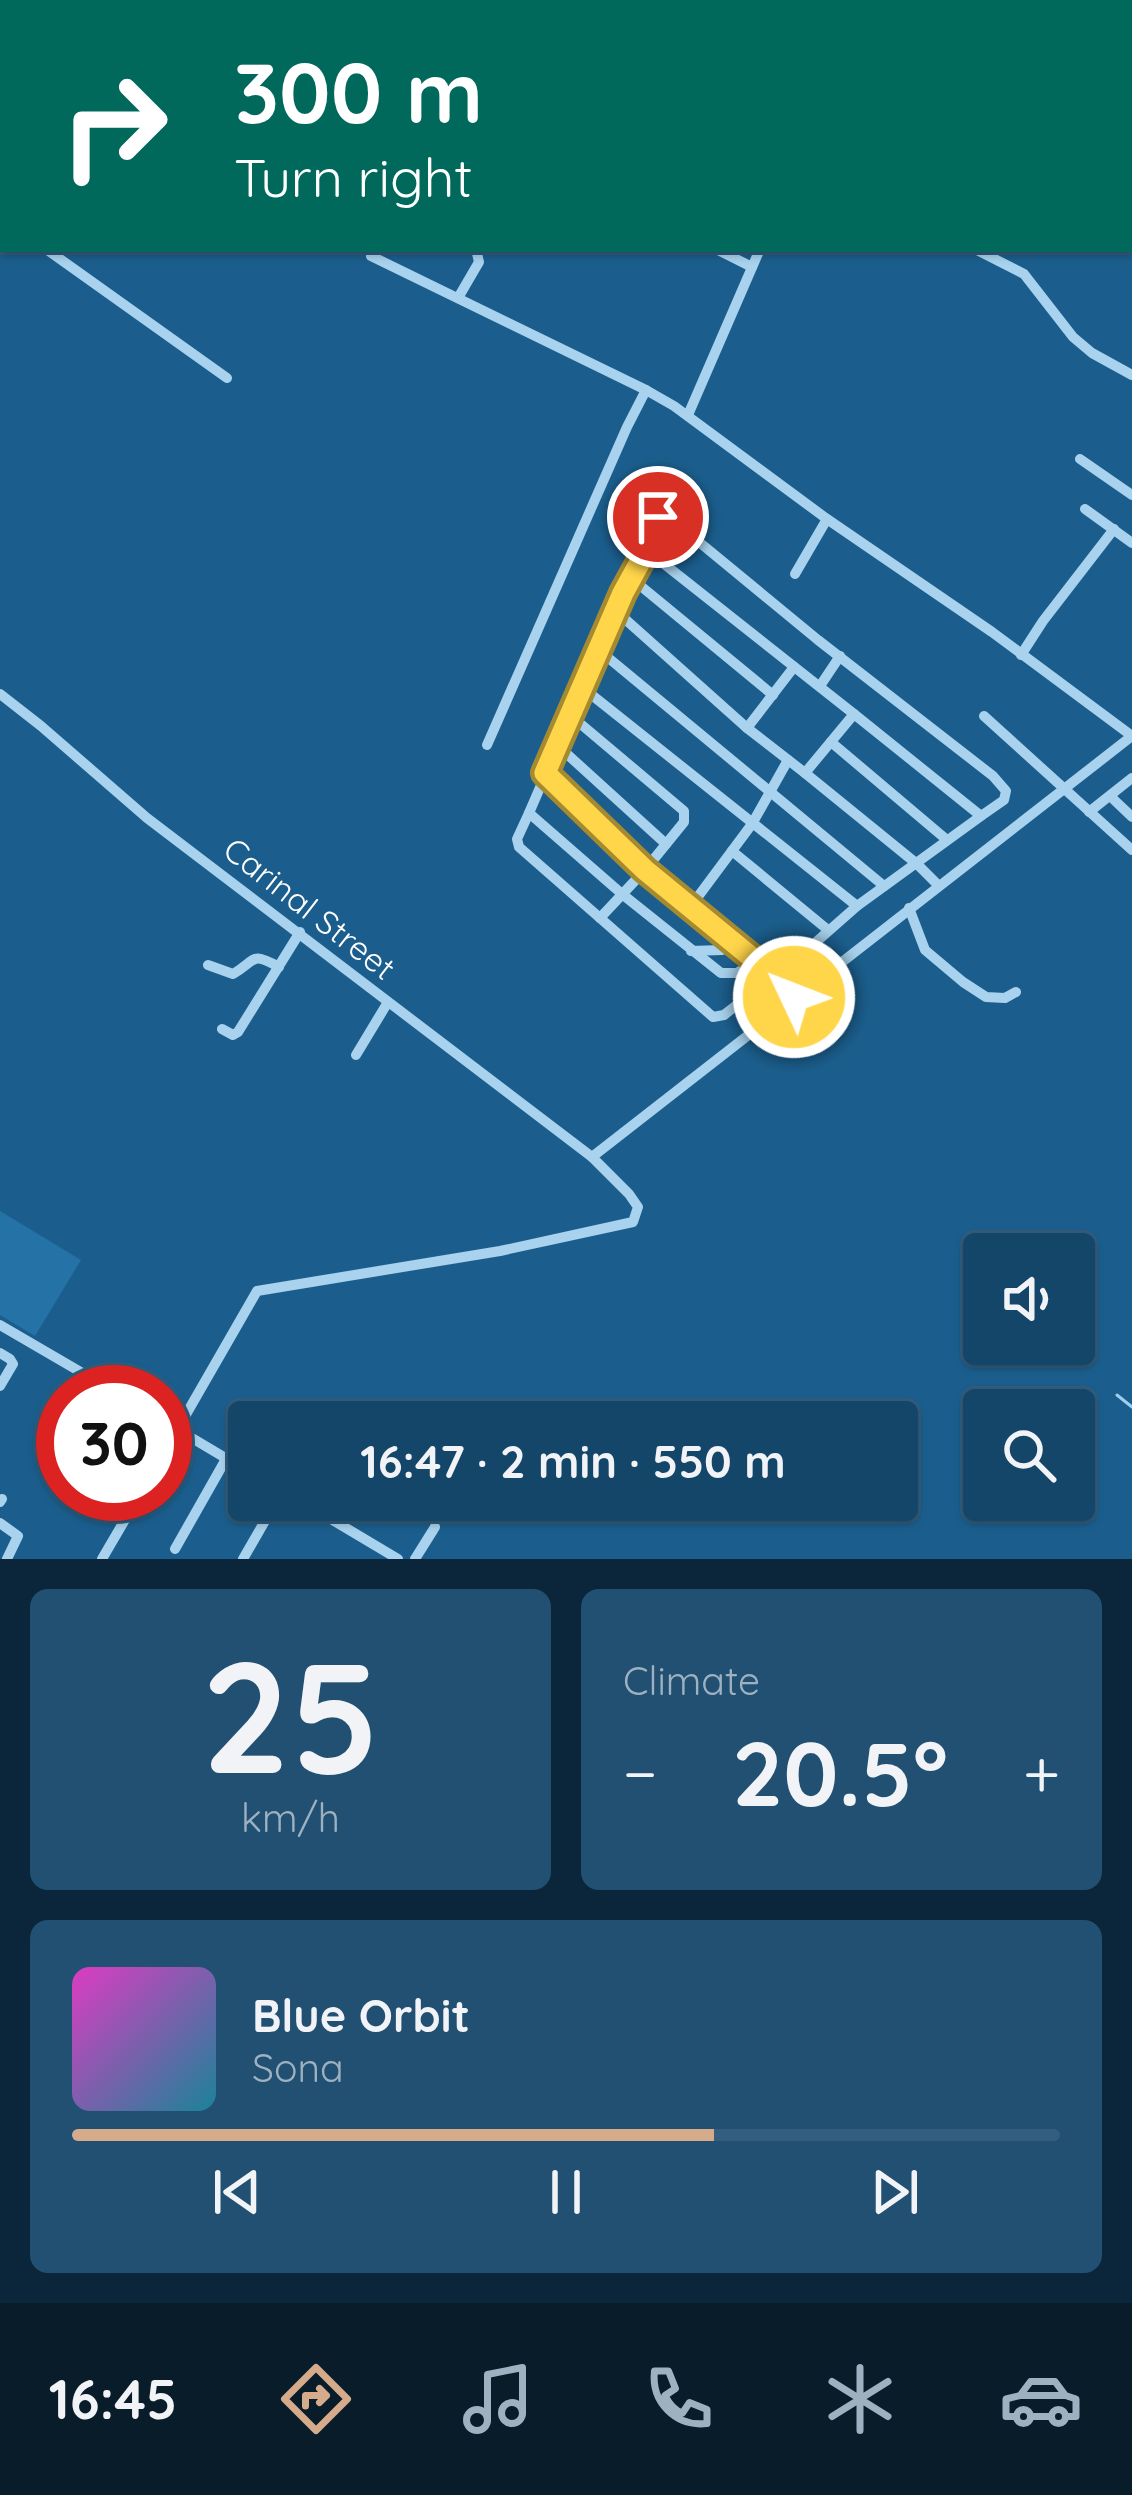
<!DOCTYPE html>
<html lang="en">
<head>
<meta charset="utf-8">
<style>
	:root { --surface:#14466a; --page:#215072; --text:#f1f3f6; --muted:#9db1c1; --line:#335e7e; --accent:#d6ab8b }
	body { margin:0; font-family:Quicksand,sans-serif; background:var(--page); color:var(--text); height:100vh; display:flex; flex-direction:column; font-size:45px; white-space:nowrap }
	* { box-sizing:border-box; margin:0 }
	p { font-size:39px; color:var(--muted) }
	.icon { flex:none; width:66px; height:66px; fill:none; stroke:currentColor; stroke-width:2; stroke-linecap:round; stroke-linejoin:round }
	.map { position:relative; height:1559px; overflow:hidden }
	.sheet { display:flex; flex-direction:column; gap:30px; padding:30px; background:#0b263a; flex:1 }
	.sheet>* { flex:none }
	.hud { position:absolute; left:0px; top:0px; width:1134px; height:252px; box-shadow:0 3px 9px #0004,0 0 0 3px var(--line); background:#00695c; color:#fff; overflow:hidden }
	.tools { position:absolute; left:963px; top:1233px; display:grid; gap:24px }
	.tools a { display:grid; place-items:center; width:132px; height:132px; border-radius:12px; background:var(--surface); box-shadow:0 3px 9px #0004,0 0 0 3px var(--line); font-size:60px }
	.speed { position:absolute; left:36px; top:1365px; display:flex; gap:24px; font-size:60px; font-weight:700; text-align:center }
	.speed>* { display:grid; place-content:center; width:156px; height:156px; border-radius:50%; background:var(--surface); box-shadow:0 3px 9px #0004,0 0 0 3px var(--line); line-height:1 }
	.speed .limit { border:18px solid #d22; background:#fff; color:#111 }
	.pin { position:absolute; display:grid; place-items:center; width:102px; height:102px; color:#fff; margin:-51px; border:6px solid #fff; border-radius:50%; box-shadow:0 3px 12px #0007 }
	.me { position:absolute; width:132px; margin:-66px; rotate:313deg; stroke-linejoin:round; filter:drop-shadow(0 0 9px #0008) }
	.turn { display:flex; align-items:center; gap:42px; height:252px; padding:0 36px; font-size:54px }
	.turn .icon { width:156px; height:156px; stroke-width:2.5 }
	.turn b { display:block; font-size:84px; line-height:102px }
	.big { font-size:90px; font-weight:800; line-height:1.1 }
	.sheet .tile { flex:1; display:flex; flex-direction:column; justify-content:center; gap:18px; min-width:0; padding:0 42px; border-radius:18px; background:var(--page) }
	.sheet .dial { align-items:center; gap:0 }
	.dial b { font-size:156px; line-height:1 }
	.song { display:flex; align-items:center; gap:36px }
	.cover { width:144px; height:144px; border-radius:18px; background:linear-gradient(135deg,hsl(310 70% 55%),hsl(190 70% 35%)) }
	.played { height:12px; border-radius:6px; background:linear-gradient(90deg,var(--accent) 65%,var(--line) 65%) }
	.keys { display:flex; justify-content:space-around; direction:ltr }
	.heat { display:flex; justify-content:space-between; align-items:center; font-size:66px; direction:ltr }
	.sheet .tiles { flex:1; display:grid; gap:30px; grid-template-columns:1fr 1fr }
	.tile:last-child { grid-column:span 2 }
	.trip { position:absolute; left:228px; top:1401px; width:690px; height:120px; border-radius:12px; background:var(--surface); box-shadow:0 3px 9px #0004,0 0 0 3px var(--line); font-weight:800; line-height:120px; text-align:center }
	.dock { display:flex; height:192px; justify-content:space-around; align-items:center; background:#081c2a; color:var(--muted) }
	.dock .icon { width:84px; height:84px }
	.dock .selected { color:var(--accent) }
	.dock b { font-size:54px; color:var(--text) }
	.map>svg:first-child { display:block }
</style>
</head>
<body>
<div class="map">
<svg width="1132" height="1559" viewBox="0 0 1132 1559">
	<rect width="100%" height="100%" fill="#1b5e8d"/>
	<!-- green -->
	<path fill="#2472a6" d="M0,1211L81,1260L35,1336L0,1315Z"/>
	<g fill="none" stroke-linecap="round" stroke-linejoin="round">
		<!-- stream -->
		<path stroke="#9bcfef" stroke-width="3" d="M1117,1395L1132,1407"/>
		<!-- minor -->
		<g stroke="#a8d2ed" stroke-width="10">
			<path d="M446,0L452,3"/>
			<path d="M140,3L141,0"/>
			<path d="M289,3L291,0"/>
			<path d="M628,3L631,0"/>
			<path d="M894,3L897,0"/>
			<path d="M1095,3L1098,0"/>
			<path d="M0,217L3,212"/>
			<path d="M46,249L227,378"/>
			<path d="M716,249L752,267"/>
			<path d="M975,249L1024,274L1073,337L1092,353L1132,375"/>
			<path d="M458,298L479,262L476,249"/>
			<path d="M688,415L760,249"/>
			<path d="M1080,459L1132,495"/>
			<path d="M1085,509L1132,543"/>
			<path d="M645,552L658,517L665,514L818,640L993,776L1006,791L1004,800L981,816L854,714L805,773L917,864L938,885"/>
			<path d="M795,574L827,519"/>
			<path d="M631,578L773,695"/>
			<path d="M616,611L747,728L805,773"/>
			<path d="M600,651L623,593L645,552H649L854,714"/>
			<path d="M1021,655L1043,621L1114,529"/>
			<path d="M820,686L840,656"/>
			<path d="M583,688L529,813L622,894L721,973H737L756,961"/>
			<path d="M0,694L41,726L147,818L592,1157"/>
			<path d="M984,716L1132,850"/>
			<path d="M747,728L794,667"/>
			<path d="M831,742L947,840"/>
			<path d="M487,745L627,427L646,390"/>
			<path d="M557,745L666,844"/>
			<path d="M545,773L645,870L684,822V811L570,715"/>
			<path d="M1110,796L1132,817"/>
			<path d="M1089,812L1132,778"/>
			<path d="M529,813L517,839L519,847L713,1017L724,1015L807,950L857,906L981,816"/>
			<path d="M732,851L828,930"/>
			<path d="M691,906L752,824L788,760"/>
			<path d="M857,906L583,688L600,651L884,886"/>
			<path d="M909,908L925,950L963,982L986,997L1005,998L1016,992"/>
			<path d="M600,918L645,870L756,961L795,997"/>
			<path d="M691,951L722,950L731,942"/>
			<path d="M208,965L233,974C257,960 250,951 279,967"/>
			<path d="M222,1029L233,1035L238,1032L300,932"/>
			<path d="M356,1055L388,1002"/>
			<path d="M0,1325L115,1392"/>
			<path d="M0,1353L10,1359L13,1364L0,1386"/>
			<path d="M165,1422L249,1472"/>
			<path d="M165,1451L257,1291L500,1251L633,1222L638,1207L629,1194L592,1157L1132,736L992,632L827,519L674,406L646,390L371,256"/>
			<path d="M299,1500L398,1559"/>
			<path d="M0,1502L2,1499"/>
			<path d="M0,1523L18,1536L7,1559"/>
			<path d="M175,1549L226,1459"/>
			<path d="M102,1559L140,1494"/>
			<path d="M243,1559L277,1500"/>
			<path d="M415,1559L435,1527"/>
		</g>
	</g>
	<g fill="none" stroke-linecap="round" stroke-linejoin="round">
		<!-- route casing -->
		<g stroke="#a68a30" stroke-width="30">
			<path id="route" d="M658,517L645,553L623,593L545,773L645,870L756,961L794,997"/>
		</g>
		<!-- route -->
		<use href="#route" stroke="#ffd54a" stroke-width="21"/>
	</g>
	<g text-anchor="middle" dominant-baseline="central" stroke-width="12" stroke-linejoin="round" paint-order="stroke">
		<!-- street labels -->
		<g font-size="33" fill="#fff" stroke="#1b5e8d">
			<text transform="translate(310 908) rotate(38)">Carinal Street</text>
		</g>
	</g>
</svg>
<div class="tools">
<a><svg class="icon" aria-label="sound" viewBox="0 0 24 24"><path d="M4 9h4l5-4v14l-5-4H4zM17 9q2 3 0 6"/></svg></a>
<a><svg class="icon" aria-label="search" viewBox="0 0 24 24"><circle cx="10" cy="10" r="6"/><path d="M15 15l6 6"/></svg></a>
</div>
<div class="speed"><div class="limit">30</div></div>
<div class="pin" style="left:658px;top:517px;background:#d93025"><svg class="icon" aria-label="arrive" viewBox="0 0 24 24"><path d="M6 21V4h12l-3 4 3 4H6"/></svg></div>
<svg class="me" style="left:794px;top:997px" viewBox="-20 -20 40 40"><circle r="17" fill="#ffd54a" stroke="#fff" stroke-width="3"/><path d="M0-11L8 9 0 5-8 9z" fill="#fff"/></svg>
<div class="trip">16:47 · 2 min · 550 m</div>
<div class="hud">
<div class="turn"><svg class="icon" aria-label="right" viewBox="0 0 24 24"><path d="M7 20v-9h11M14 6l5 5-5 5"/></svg><div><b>300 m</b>Turn right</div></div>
</div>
</div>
<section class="sheet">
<div class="tiles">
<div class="tile dial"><b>25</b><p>km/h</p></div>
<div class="tile"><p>Climate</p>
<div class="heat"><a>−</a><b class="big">20.5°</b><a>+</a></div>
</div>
<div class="tile">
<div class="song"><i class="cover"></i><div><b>Blue Orbit</b><p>Sona</p></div></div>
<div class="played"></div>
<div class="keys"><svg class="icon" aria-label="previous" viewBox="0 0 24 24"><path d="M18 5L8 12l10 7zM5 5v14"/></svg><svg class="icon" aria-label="pause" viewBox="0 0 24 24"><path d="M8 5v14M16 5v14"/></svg><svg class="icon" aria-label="next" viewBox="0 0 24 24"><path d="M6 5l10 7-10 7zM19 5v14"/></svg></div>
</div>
</div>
</section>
<nav class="dock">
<b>16:45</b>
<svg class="icon selected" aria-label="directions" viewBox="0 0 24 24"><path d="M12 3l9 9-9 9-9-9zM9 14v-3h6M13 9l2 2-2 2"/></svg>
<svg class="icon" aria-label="music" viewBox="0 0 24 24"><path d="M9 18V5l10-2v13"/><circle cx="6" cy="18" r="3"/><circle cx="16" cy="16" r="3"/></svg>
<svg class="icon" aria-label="phone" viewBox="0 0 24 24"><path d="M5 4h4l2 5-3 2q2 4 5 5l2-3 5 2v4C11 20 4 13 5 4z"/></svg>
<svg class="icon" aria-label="climate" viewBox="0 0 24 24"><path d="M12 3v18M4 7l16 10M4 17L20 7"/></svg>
<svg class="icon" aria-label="car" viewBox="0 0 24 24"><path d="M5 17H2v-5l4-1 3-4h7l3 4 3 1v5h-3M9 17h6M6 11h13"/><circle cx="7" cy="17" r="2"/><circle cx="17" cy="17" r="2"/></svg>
</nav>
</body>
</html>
